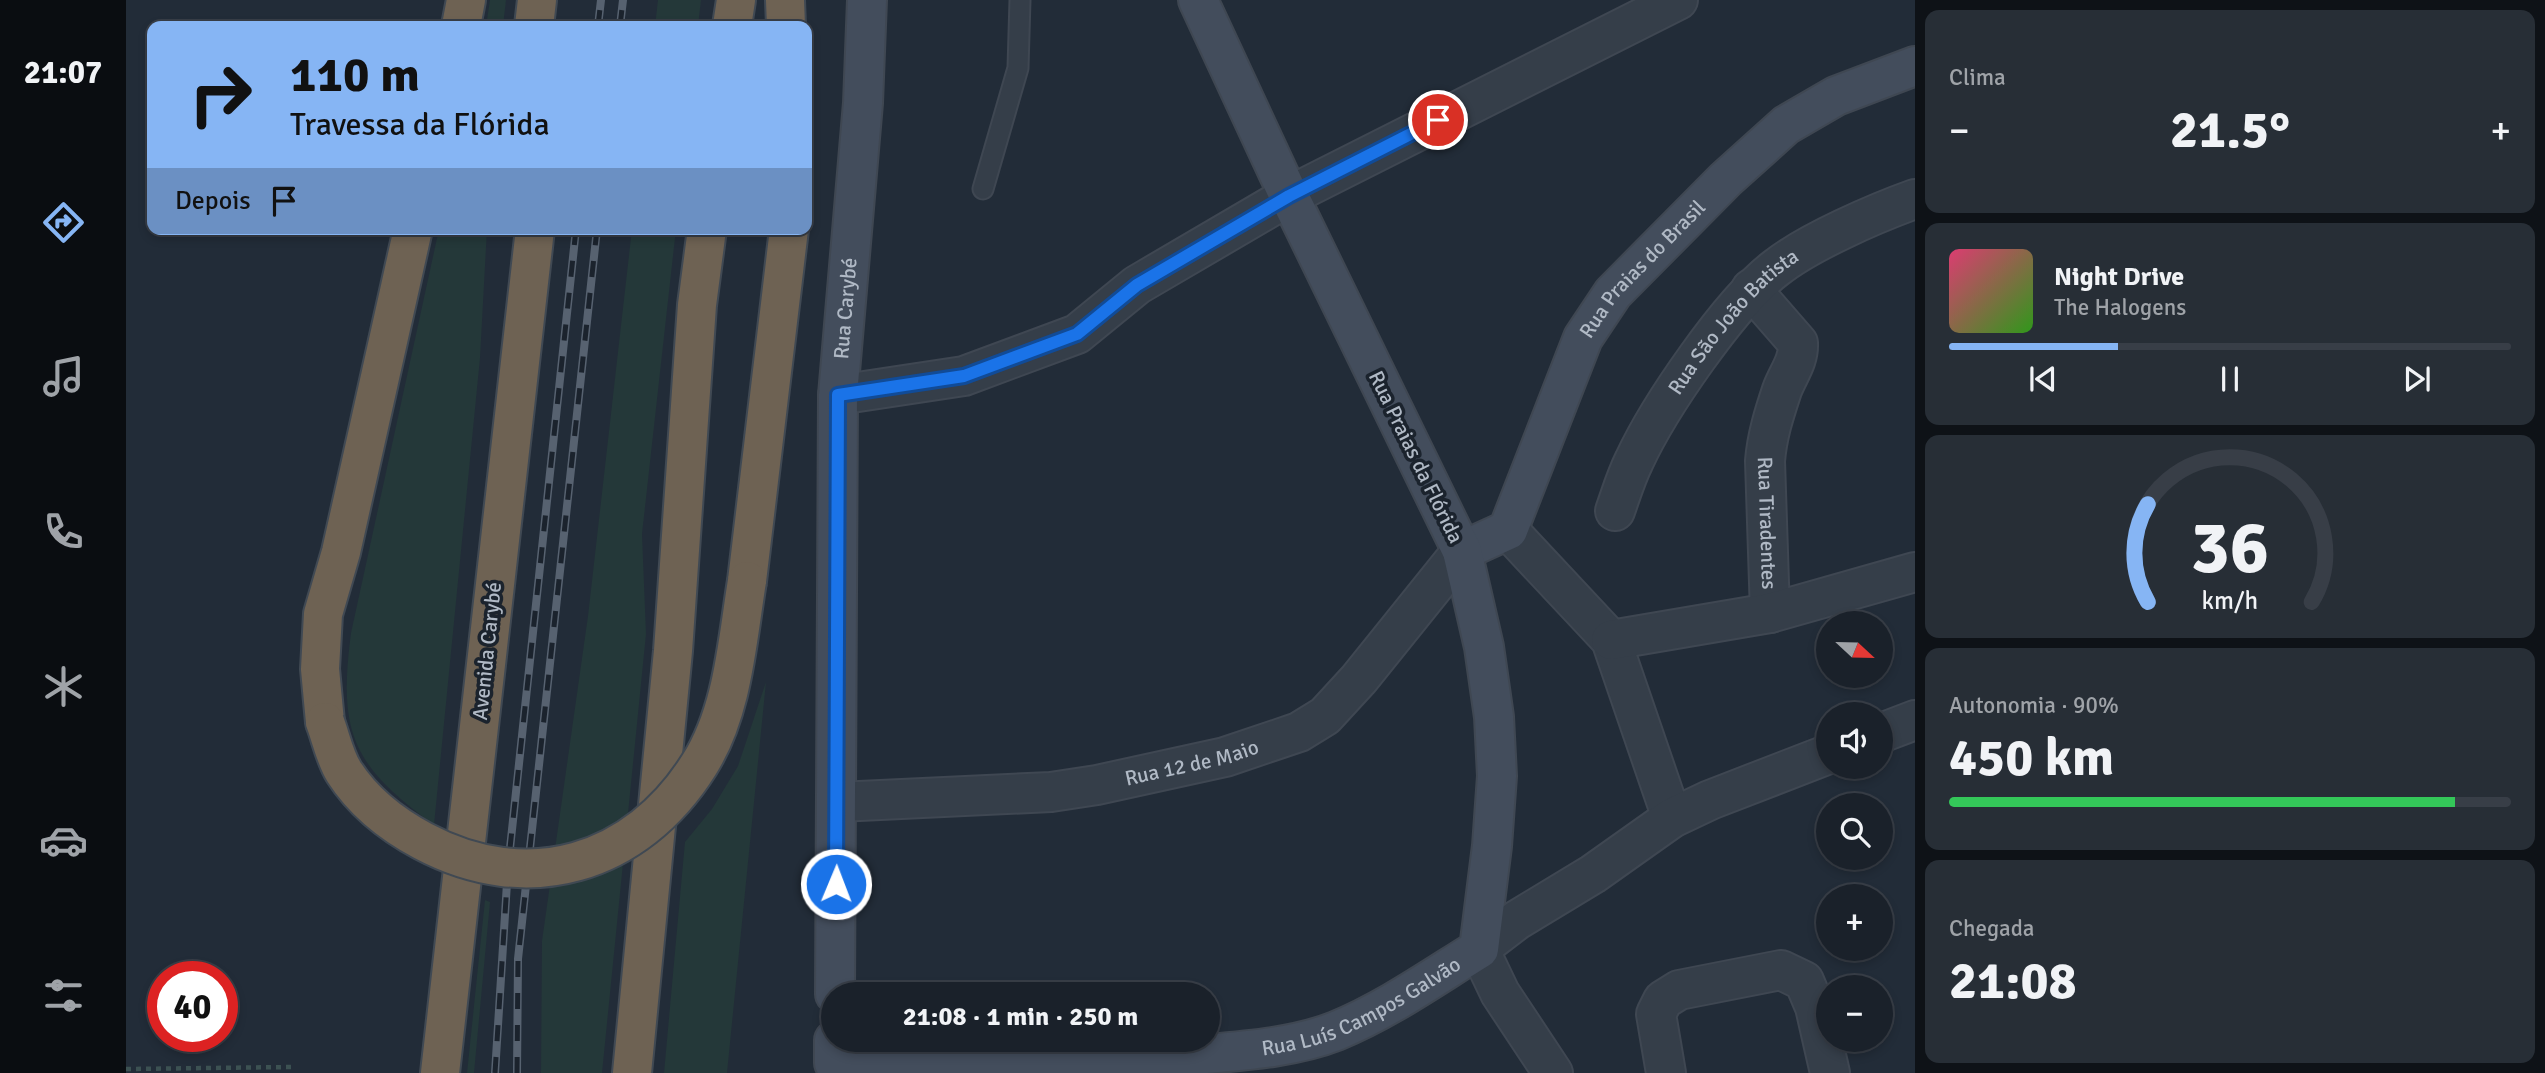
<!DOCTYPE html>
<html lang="pt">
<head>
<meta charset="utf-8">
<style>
	:root { --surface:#1a212a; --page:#272e36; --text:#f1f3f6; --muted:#9fa3a8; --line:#383e47; --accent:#86b5f4 }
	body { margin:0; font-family:Signika,sans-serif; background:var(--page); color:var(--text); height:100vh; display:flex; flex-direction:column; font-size:26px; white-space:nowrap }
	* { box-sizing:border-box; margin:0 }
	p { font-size:23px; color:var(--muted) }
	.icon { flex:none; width:38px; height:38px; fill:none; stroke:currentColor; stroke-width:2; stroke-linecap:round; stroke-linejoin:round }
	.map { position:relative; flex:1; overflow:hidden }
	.side { display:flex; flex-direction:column; gap:10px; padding:10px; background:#0e1217; width:630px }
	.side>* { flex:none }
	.banner { position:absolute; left:21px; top:21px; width:665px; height:214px; border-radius:14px; box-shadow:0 4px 10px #0003,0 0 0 2px var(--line); background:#86b5f4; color:#111; overflow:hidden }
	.needle { width:46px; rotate:112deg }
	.buttons { position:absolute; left:1690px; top:611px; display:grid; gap:14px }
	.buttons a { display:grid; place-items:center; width:77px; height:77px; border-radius:50%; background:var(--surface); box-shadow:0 4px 10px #0003,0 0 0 2px var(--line); font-size:35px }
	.speed { position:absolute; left:21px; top:961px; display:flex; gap:14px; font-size:35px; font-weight:700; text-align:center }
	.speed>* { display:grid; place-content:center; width:91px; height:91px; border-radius:50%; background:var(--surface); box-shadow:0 4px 10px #0003,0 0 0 2px var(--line); line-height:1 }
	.speed .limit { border:10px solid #d22; background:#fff; color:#111 }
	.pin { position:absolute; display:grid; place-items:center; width:60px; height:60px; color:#fff; margin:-30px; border:4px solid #fff; border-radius:50%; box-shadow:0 2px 7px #0007 }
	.me { position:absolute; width:77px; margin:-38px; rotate:1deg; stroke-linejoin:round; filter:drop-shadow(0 0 5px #0008) }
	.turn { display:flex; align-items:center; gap:24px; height:147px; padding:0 28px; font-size:32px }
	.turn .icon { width:91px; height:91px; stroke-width:2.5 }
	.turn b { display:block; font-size:49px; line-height:60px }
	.then { display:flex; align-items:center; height:66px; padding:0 28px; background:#0003; gap:14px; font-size:26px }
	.big { font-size:52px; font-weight:800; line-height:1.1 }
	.side .widget { flex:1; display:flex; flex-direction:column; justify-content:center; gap:10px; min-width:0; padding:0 24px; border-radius:14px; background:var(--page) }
	.side .dial { align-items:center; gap:0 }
	.dial svg { height:182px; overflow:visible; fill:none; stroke:var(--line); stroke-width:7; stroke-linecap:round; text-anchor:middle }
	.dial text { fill:var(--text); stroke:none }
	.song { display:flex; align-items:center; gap:21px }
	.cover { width:84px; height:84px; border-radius:10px; background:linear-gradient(135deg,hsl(340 70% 55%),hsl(110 70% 35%)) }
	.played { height:7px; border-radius:4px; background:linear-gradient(90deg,var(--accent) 30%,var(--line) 30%) }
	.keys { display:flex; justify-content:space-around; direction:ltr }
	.heat { display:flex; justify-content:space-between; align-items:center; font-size:38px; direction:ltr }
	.charge { height:10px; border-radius:5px; background:linear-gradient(90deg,#34c759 90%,var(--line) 0) }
	.trip { position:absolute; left:695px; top:982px; width:399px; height:70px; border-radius:35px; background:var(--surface); box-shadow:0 4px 10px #0003,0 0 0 2px var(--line); font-weight:800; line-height:70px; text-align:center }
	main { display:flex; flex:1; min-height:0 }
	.menu { display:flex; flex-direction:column; width:126px; justify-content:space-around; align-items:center; background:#0a0d11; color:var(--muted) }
	.menu .icon { width:49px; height:49px }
	.menu .on { color:var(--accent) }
	.menu b { font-size:32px; color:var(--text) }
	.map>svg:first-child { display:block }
</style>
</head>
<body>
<main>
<nav class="menu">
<b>21:07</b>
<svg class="icon on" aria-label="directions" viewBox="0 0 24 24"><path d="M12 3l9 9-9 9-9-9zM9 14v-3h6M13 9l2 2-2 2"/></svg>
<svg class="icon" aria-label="music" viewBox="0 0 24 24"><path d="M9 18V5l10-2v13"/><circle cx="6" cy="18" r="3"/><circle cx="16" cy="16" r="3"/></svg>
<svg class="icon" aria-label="phone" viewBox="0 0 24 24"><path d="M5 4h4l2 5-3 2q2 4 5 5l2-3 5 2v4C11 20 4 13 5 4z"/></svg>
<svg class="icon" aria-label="climate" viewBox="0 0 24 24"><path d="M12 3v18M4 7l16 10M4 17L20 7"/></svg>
<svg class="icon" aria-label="car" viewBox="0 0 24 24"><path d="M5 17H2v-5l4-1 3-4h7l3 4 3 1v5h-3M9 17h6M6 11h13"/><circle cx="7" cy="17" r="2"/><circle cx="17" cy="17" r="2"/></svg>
<svg class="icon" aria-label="filters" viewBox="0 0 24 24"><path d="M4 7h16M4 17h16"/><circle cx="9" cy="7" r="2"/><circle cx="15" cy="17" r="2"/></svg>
</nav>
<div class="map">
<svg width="1789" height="1073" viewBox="0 0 1789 1073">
	<rect width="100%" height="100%" fill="#222c38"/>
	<!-- green -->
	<g fill="#243839">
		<path d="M364,0H380L377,26H360Z"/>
		<path d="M532,0H575L572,26H529Z"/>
		<path d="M313,229H361L354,358L308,825C226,765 212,733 225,633Z"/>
		<path d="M506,229H550L516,534L520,634L476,1073H415L416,941L462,616Z"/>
		<path d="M640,682L601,1073H538L559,842L586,809L612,766Z"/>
		<path d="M359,900L364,902L348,1073H341Z"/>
	</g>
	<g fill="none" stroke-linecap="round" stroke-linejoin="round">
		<!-- lane casing -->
		<g stroke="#3f4752" stroke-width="23">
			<path id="lane" d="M857,189L892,68L894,0"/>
		</g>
		<!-- street casing -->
		<g stroke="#3f4752" stroke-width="42">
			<g id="street">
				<path id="s1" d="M1625,289L1672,343C1673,361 1662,374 1656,390C1648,414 1641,436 1639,461L1644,613"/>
				<path d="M712,395L838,376L951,334L1011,285L1163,196L1552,0"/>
				<path id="s2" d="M1489,511C1495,494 1500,477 1508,461C1533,407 1604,303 1650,268C1683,242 1750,213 1789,199"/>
				<path d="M1382,530L1485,640L1546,818"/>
				<path d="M1485,640L1644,613L1789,572"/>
				<path d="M1755,733L1789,720"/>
				<path id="s3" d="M712,802L925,792L971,785L1099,757L1173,732L1199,716L1233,679L1336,551"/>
				<path d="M1427,1073L1374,993L1353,949L1391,920L1467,874L1546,818L1584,800L1703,754"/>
				<path d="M1540,1073L1530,1014L1537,1000L1553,990L1655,970L1678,981L1689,1007L1704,1073"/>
			</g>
		</g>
		<!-- secondary casing -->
		<g stroke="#3f4752" stroke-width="42">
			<g id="secondary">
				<path id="s4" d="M1336,551L1382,530L1457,338L1487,293L1600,179L1660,125L1710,96L1789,66"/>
				<path id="s5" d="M709,994L712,395L737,103L741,0"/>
				<path id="s6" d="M708,1040V1063C828,1067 949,1066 1069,1055C1115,1051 1167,1048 1210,1031C1261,1010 1306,978 1353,949L1366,846L1371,776L1368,717L1358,647L1336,551L1163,196L1072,0"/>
			</g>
		</g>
		<!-- highway casing -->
		<g stroke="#404953" stroke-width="42">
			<g id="highway">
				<path d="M659,0L660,26"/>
				<path d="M335,26L340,0"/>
				<path d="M408,26L411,0"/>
				<path d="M606,26L610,0"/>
				<path d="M621,581L663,229"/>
				<path d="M199,722L194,669L197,614L215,552L287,229"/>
				<path d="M314,1073L409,229"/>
				<path d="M506,1073L547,651L571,305L581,229"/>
			</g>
		</g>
		<!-- path -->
		<path stroke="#3c5152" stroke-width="4.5" stroke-dasharray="5 5" stroke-linecap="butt" d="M0,1069L166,1067"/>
		<!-- lane -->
		<use href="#lane" stroke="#353e49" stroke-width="19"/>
		<!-- street -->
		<use href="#street" stroke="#353e49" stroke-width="38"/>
		<!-- secondary -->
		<use href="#secondary" stroke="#434d5c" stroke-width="38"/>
		<!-- highway -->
		<use href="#highway" stroke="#6e6253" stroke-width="38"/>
		<!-- rail casing -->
		<g stroke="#576270" stroke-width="8">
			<g id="rail">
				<path d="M472,26L475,0"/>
				<path d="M494,26L497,0"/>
				<path d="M369,1073L382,867L450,229"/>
				<path d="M391,1073L392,959L471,229"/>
			</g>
		</g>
		<!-- rail -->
		<use href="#rail" stroke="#1b232d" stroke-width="5" stroke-dasharray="16" stroke-linecap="butt"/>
		<!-- highway-bridge casing -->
		<g stroke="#404953" stroke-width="42" stroke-linecap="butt">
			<path id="highway-bridge" d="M199,722C205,738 209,758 218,772C238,803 265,824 297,841C402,897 510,865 573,765C607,712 611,642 621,581"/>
		</g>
		<!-- highway-bridge -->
		<use href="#highway-bridge" stroke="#6e6253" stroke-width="38"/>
	</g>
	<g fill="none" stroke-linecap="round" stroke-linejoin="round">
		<!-- route casing -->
		<g stroke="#114b97" stroke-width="18">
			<path id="route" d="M710,884L712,395L838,376L951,334L1011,285L1163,196L1312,120"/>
		</g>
		<!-- route -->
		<use href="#route" stroke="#1a73e8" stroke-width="12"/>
	</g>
	<g text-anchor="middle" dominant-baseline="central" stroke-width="7" stroke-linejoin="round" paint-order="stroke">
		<!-- street labels -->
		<g font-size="21" fill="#b0b9c5" stroke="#1b232d">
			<text stroke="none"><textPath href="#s4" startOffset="348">Rua Praias do Brasil</textPath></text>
			<text stroke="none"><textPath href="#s5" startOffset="686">Rua Carybé</textPath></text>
			<text stroke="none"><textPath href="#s2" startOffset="226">Rua São João Batista</textPath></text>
			<text transform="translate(1290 457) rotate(64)">Rua Praias da Flórida</text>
			<text stroke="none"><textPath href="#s1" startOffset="257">Rua Tiradentes</textPath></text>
			<text transform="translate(361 651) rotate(-84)">Avenida Carybé</text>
			<text stroke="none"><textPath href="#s3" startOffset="357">Rua 12 de Maio</textPath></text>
			<text stroke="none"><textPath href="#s6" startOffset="560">Rua Luís Campos Galvão</textPath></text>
		</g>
	</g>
</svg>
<div class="buttons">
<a><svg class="needle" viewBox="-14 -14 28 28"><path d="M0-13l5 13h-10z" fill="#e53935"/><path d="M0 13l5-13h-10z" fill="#9fa3a8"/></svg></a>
<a><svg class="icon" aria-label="sound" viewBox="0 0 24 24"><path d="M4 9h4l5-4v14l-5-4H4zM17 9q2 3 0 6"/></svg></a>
<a><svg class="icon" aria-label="search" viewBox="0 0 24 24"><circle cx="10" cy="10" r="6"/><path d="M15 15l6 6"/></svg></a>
<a>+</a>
<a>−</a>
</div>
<div class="speed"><div class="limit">40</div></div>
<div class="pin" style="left:1312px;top:120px;background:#d93025"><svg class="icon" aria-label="arrive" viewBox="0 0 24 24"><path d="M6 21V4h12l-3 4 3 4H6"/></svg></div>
<svg class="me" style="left:710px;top:884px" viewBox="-20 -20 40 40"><circle r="17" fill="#1a73e8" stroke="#fff" stroke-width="3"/><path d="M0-11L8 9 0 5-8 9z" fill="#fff"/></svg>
<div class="trip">21:08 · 1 min · 250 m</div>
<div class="banner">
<div class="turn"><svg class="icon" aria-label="right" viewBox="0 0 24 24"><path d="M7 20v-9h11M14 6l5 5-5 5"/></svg><div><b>110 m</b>Travessa da Flórida</div></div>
<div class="then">Depois<svg class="icon" aria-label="arrive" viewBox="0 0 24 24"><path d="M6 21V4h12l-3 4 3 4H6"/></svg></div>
</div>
</div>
<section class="side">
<div class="widget"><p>Clima</p>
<div class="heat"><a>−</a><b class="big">21.5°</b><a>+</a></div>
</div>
<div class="widget">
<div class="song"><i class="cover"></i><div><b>Night Drive</b><p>The Halogens</p></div></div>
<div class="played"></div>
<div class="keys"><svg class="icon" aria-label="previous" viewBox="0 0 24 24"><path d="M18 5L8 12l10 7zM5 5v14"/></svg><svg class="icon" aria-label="pause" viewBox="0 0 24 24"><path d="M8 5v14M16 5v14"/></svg><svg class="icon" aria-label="next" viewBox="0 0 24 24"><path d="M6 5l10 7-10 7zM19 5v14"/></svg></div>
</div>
<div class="widget dial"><svg viewBox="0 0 100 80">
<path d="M14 69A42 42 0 1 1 86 69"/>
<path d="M14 69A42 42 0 0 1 14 26" stroke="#86b5f4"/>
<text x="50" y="56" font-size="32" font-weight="700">36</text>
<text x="50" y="72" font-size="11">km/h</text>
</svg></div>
<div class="widget"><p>Autonomia · 90%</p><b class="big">450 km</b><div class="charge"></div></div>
<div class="widget"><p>Chegada</p><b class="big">21:08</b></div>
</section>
</main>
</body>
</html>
